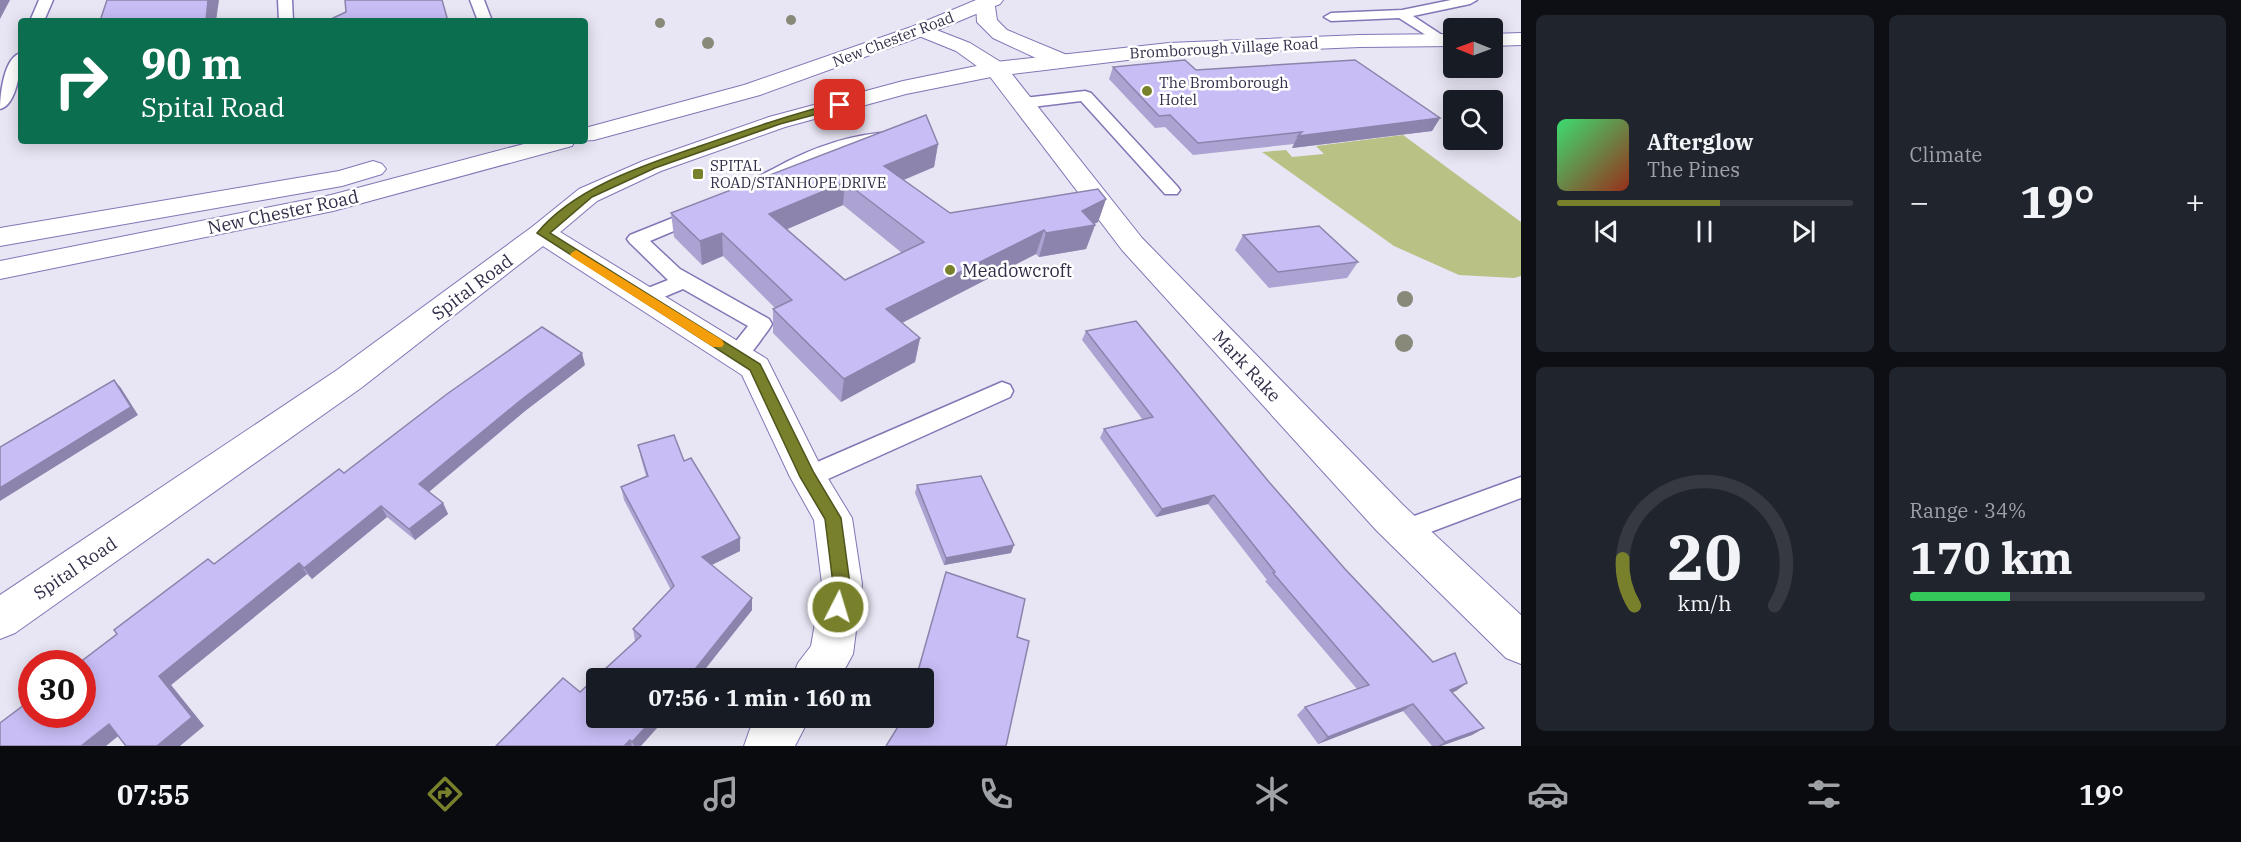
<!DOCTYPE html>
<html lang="en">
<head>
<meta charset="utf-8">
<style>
	:root { --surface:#171b24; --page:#20242c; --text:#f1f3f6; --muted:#9ea1a6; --line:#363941; --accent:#79802b }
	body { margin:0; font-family:"IBM Plex Serif",serif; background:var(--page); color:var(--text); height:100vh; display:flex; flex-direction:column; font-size:22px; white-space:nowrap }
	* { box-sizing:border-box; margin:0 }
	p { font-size:20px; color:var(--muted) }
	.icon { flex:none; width:33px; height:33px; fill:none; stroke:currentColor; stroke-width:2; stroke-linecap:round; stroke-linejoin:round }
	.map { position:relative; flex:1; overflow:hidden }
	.side { display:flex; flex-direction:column; gap:15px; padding:15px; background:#0d0f14; width:720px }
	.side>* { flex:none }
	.banner { position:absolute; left:18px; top:18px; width:570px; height:126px; border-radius:6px; box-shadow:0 3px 15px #0003; background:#0b6e4f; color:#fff; overflow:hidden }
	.needle { width:39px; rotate:271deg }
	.fabs { position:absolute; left:1443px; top:18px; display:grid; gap:12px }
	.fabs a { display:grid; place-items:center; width:60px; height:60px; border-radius:6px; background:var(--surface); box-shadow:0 3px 15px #0003; font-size:30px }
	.speed { position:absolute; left:18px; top:650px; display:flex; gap:12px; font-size:30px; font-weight:700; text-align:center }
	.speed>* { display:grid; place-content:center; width:78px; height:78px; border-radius:50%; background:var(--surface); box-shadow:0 3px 15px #0003; line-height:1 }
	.speed .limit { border:9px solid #d22; background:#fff; color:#111 }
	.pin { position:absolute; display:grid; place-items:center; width:51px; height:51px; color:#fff; margin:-26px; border-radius:12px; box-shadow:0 3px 9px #0006 }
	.me { position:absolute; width:66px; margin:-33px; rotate:5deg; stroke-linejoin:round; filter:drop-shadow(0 0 4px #0008) }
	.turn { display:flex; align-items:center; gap:21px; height:126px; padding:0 24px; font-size:27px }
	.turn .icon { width:78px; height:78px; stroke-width:2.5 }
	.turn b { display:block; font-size:42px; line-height:51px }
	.big { font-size:45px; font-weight:700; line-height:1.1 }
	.side .widget { flex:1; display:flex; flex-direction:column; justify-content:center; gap:9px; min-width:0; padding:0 21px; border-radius:9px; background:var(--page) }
	.side .dial { align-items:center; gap:0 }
	.dial svg { height:156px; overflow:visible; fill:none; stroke:var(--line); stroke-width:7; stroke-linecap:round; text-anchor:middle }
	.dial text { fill:var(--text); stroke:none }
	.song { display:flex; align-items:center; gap:18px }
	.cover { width:72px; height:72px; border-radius:9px; background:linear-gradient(135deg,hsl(140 70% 55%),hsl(10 70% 35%)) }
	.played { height:6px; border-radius:3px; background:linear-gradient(90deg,var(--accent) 55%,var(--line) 55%) }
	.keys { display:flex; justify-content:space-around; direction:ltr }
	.heat { display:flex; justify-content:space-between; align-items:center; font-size:33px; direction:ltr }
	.charge { height:9px; border-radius:4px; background:linear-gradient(90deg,#34c759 34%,var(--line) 0) }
	.side .tiles { flex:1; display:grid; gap:15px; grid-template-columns:repeat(2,1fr) }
	.trip { position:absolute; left:586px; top:668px; width:348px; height:60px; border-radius:6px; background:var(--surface); box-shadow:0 3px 15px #0003; font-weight:700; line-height:60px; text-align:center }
	.tab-bar { display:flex; height:96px; justify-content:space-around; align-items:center; background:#090b0e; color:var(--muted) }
	.tab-bar .icon { width:42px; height:42px }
	.tab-bar .on { color:var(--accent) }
	.tab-bar b { font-size:27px; color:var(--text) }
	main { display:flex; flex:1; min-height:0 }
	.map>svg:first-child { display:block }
</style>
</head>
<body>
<main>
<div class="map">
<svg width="1521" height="746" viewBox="0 0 1521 746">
	<rect width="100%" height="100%" fill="#e8e5f4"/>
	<!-- green -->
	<path fill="#bac185" d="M1403,135L1521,222V276L1514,278L1459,275L1394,246L1262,152L1286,150L1292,157L1324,154L1316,146Z"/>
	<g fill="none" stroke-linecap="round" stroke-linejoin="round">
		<!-- lane casing -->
		<g stroke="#8475b6" stroke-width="3">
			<g id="lane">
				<path d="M39,0H53L44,21H30Z"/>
				<path d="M278,0H292L293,21H279Z"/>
				<path d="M470,0H484L492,21H478Z"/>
				<path d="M1451,0H1477L1470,4L1413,16L1445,37L1447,40L1445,43L1440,44L1399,18L1331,21L1324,17L1331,13L1402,10Z"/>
				<path d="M21,53C21,67 17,105 0,109C0,94 4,57 21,53Z"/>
				<path d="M1085,91L1091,93L1177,186L1180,190L1177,194H1165L1081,101L1024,108L1016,103L1024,98Z"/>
				<path d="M893,132L899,133L901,137L899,141L846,148L813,162L765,188H753L750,184C755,177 765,173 773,169C811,148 849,134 893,132Z"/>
				<path d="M700,207L707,209L709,213L707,217L650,241L680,269L769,319L772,324L769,329C758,343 747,366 728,361L725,355L748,326L683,289L652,302L645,304L638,302L635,297L638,292L668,280L630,243L627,239L630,235Z"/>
				<path d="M1002,382L1010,385L1013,391L1010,397L817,484L808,487L799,484L795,477L799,470Z"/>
				<path d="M1521,477V498L1404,542L1395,539L1391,531L1395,523Z"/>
			</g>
		</g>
		<!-- street casing -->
		<g stroke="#8475b6" stroke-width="2">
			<g id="street">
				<path d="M978,0H994L997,20L1007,30L1067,55L1070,60L1067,65L1059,66L1051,65L993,38L977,22L976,3Z"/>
				<path d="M921,24L970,43L1004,64L1142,238L1404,506L1521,615V664L1506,658L1376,530L1122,250L988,74L956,51L914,34L911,30L914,26Z"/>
				<path d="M542,224L552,227L767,359L821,467L852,518L862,584L853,654L840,678H792L798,663L811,646L822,584L814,520L790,477L742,375L532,239L528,233L532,227Z"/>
				<path d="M759,717H810L795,746H744L750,729Z"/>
			</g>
		</g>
		<!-- secondary casing -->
		<g stroke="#8475b6" stroke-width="2">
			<g id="secondary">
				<path d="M1521,33V45L1492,46V34Z"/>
				<path d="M1454,34V46L1360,47L1169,55L996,76L906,94L785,127L661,171L597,201L552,239L361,388L15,633L0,639V595L337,370L532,227L579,189L643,161L769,117L903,81L996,62L1169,43L1360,35Z"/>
			</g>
		</g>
		<!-- highway casing -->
		<g stroke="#8475b6" stroke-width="2">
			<g id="highway">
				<path d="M976,0H1003L1000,4L928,34L760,95L594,140L580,141H585V128L744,85L914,26Z"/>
				<path d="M535,141H575L572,146L333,211L0,279V261L331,195Z"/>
				<path d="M373,161L382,164L386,169L382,174L342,186L0,246V228L339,171Z"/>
			</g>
		</g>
		<!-- lane -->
		<use href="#lane" fill="#fff" fill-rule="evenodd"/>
		<!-- street -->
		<use href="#street" fill="#fff" fill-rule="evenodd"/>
		<!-- secondary -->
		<use href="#secondary" fill="#fff" fill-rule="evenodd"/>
		<!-- highway -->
		<use href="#highway" fill="#fff" fill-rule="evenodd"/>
	</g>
	<!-- trees -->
	<g fill="#888978">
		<circle cx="791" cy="20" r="5"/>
		<circle cx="660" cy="23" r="5"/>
		<circle cx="708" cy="43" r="6"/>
		<circle cx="1405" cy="299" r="8"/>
		<circle cx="1404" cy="343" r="9"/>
	</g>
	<!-- wall -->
	<g fill="#aca3d3" fill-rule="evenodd">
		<path d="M1113,67L1196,70L1440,118L1432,131L1292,148L1294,144L1193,155L1165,127L1155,128L1109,79Z"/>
		<path d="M938,144L934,167L904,180L950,213L1106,199L1098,222L1094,224L1095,225L1086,249L1039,257L1036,254L902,323L920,338L915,362L841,402L773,333V309L775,308L723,256L702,265L674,237L671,213ZM843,205L902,253L845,280L787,229Z"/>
		<path d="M1243,235L1358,262L1347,278L1269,288L1235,250Z"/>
		<path d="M1086,331L1269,482L1345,569L1456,691L1452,692L1484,728L1472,735L1441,746H1432L1403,711L1318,744L1297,715L1305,707L1357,689L1265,581L1267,580L1208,504L1156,517L1100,438L1104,429L1143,420L1082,340Z"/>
		<path d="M585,365L525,411L429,492L443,503L448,514L415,540L387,517L312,579L307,574L171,685L204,726L126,746L214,564L344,473Z"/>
		<path d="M638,445L684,461L740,551L712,565L752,610L698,678H597L641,746H496L580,692L635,641L633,629L671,590L624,500L621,487L646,476L641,458Z"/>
		<path d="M917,485L1011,553L944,565L915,493Z"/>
	</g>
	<!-- shaded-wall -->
	<g fill="#8c84ac">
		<path d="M0,0H10L0,19Z"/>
		<path d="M208,0H219L216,21H206Z"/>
		<path d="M1440,118L1432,131L1292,148L1298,136Z"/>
		<path d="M938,144L934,167L881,189L884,166Z"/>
		<path d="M845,182L843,205L769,237V214Z"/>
		<path d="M1106,199L1098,222L1092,225H1095L1086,249L1039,257L1046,233L1082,211Z"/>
		<path d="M1044,230L1036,254L882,333L886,309Z"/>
		<path d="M722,233L723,256L702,265L700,241Z"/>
		<path d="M920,338L915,362L841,402L844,379Z"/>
		<path d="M582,353L585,365L525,411L425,495L419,484L521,400Z"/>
		<path d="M114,380L121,388L138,415L0,501V488Z"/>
		<path d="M1214,495L1208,504L1156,517L1162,509Z"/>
		<path d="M443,503L448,514L415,540L409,529Z"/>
		<path d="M381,506L387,517L312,579L304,568Z"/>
		<path d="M740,538V551L703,569L702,557Z"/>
		<path d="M1014,545L1011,553L944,565L946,558Z"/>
		<path d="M299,563L307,574L171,685L204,726L180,746H157L159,676Z"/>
		<path d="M752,598V610L698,678H688Z"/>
		<path d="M1467,683L1456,691L1439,697L1450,690Z"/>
		<path d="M1413,704L1403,711L1318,744L1328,737Z"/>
		<path d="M655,717H667L641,746H634L632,742Z"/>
		<path d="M109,724L122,733L106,746H81Z"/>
		<path d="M1484,728L1472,735L1441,746H1438L1445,742Z"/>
		<path d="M630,740L632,746H624Z"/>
	</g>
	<!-- building -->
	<g fill="#c8bdf5" stroke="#8c84ac" stroke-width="1.5" fill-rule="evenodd">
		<path d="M107,0H208L206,21H100Z"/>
		<path d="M345,0H442L448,21H333V18L346,12Z"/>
		<path d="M1185,60L1196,70L1355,60L1440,118L1298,136L1302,132L1198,143L1170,115L1159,116L1113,67Z"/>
		<path d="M926,115L938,144L884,166L950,213L1098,189L1106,199L1082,211L1095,225L1046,233L1044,230L886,309L920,338L844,379L773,309L792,300L722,233L700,241L671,213ZM845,182L924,242L845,280L769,214Z"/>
		<path d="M1319,226L1358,262L1278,272L1243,235Z"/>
		<path d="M1136,321L1269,482L1345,569L1433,662L1455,653L1467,683L1450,690L1484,728L1445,742L1413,704L1328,737L1305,707L1369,685L1273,573L1275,572L1214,495L1162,509L1104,429L1153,417L1086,331Z"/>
		<path d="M542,327L582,353L521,400L419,484L443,503L409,529L381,506L304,568L299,563L159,676L192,717L157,746H126L109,724L81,746H0V723L32,699V714H82V663H79L117,634L114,630L208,559L214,564L339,469L344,473L447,394Z"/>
		<path d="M114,380L131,407L0,488V447Z"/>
		<path d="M674,435L684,461L691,458L740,538L702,557L752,598L688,678H597V717H655L632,742L630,740L624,746H496L563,678L580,692L641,636L633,629L674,586L621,487L648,476L638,445Z"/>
		<path d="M981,476L1014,545L946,558L917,485Z"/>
		<path d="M946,572L1025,599L1017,637L1029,641L1006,746H886L904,717H924V678H916Z"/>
	</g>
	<!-- route -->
	<path fill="#79802b" stroke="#4f531c" stroke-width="1.5" d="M840,102L845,105L843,107L780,124L655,168L592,197L550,233L760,364L814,473L841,518L850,584L844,613L838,615L832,613L829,607L833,584L825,519L800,477L750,370L537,233C575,187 645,165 700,146C746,130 792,114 840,102Z"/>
	<!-- slow -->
	<path fill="#f59e0b" d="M576,250L722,340L724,344L722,347H713L572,257L570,254Z"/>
	<!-- markers -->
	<g fill="#79802b" stroke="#fff" stroke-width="2">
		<circle cx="1147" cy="91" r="6"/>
		<rect x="692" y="168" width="12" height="12" rx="3"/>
		<circle cx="950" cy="270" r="6"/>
	</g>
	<g text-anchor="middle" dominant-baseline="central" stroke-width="5" stroke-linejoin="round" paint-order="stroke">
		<!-- far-street labels -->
		<g font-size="15" fill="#332d49" stroke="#fff">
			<text transform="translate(893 39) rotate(-21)">New Chester Road</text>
			<text transform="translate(1224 48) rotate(-3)">Bromborough Village Road</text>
		</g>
		<!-- far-poi labels -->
		<g font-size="15" fill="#332d49" stroke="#fff" text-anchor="start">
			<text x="1159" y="82">The Bromborough<tspan x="1159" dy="17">Hotel</tspan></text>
			<text x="710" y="165">SPITAL<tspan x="710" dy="17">ROAD/STANHOPE DRIVE</tspan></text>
		</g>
		<!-- street labels -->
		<g font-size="18" fill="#332d49" stroke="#fff">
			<text transform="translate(283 212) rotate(-12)">New Chester Road</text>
			<text transform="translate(472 287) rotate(-37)">Spital Road</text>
			<text transform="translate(1247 366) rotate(47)">Mark Rake</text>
			<text transform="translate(75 568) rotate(-34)">Spital Road</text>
		</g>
		<!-- poi labels -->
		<g font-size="18" fill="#332d49" stroke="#fff" text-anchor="start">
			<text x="962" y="270">Meadowcroft</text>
		</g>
	</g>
</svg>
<div class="fabs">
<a><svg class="needle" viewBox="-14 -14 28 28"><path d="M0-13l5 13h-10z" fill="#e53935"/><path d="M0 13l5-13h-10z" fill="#9ea1a6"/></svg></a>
<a><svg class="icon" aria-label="search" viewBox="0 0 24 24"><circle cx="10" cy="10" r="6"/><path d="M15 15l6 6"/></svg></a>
</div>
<div class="speed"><div class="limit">30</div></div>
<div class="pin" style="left:840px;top:105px;background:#d93025"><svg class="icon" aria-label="arrive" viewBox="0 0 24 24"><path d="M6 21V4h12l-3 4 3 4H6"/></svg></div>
<svg class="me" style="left:838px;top:607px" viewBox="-20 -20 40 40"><circle r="17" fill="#79802b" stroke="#fff" stroke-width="3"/><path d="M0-11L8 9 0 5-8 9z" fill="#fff"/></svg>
<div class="trip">07:56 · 1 min · 160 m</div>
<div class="banner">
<div class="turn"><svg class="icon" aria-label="right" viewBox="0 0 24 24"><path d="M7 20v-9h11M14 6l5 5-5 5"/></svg><div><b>90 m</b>Spital Road</div></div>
</div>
</div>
<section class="side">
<div class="tiles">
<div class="widget">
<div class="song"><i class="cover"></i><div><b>Afterglow</b><p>The Pines</p></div></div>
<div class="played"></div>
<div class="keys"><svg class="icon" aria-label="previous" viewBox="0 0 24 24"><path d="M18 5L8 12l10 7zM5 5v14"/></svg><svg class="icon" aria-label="pause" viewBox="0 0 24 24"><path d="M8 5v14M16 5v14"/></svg><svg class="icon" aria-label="next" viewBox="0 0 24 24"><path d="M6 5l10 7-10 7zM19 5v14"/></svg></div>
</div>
<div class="widget"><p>Climate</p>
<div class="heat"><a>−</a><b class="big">19°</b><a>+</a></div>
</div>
<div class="widget dial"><svg viewBox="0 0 100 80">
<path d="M14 69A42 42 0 1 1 86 69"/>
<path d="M14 69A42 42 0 0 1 8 45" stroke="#79802b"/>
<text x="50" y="56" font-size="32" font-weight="700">20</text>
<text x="50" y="72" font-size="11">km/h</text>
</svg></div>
<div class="widget"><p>Range · 34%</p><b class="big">170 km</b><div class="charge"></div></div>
</div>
</section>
</main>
<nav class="tab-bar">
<b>07:55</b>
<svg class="icon on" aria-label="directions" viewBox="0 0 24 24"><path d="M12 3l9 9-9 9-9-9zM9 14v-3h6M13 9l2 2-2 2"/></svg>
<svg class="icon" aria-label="music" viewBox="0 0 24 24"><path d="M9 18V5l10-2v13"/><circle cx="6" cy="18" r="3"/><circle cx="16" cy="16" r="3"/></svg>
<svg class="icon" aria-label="phone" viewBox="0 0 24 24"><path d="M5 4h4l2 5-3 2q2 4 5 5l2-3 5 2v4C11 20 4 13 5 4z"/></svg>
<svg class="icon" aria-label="climate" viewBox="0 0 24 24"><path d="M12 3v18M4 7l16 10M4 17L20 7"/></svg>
<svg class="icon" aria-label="car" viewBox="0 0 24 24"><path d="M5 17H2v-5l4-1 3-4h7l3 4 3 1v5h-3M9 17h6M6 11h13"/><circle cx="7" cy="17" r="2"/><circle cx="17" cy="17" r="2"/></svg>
<svg class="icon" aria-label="filters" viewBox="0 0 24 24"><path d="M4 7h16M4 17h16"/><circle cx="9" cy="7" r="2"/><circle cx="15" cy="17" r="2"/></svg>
<b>19°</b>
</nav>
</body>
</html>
